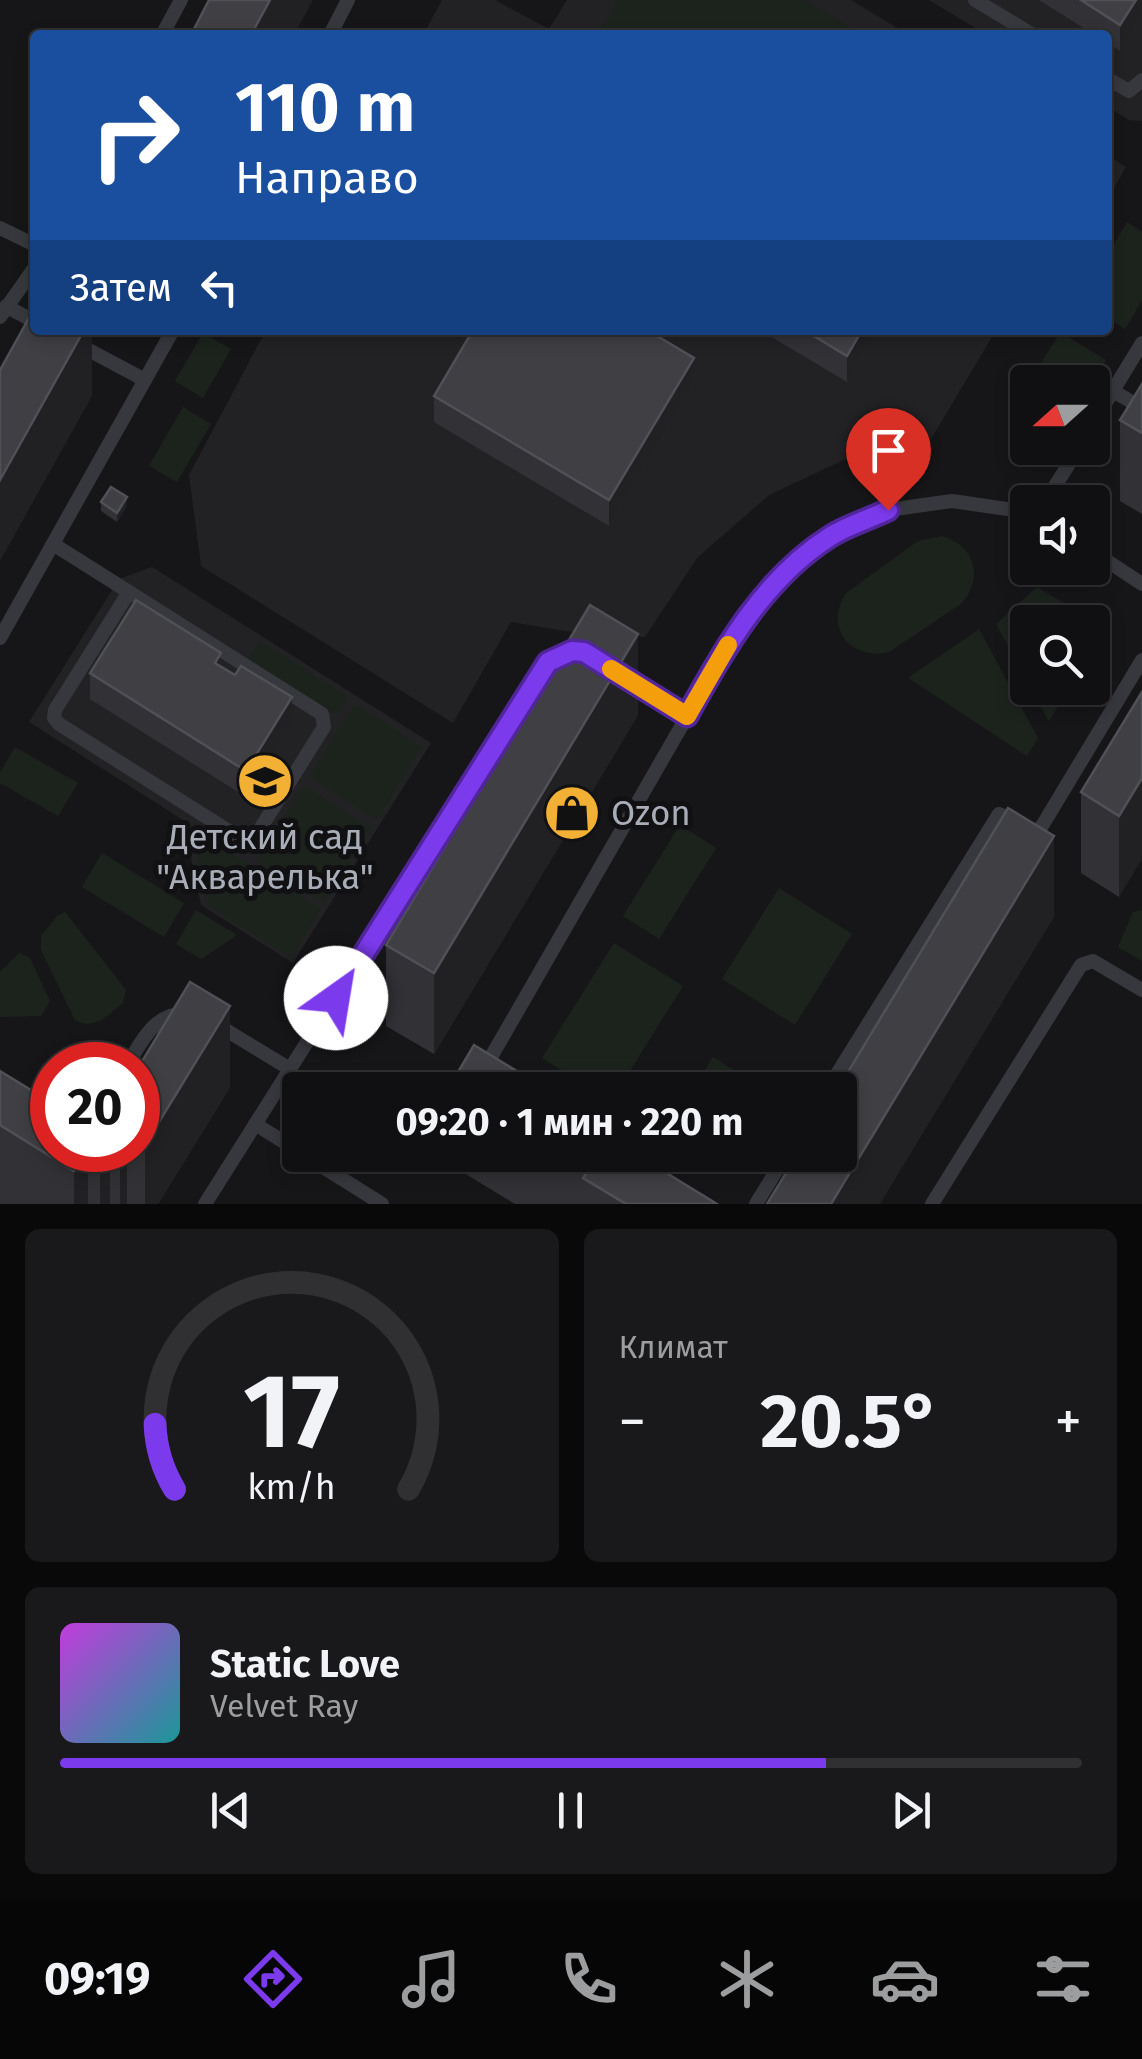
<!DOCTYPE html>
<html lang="ru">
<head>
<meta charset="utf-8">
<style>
	:root { --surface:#101012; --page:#19191b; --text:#f1f3f6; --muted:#9c9d9f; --line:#303032; --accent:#7c3aed }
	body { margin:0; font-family:"Fira Sans",sans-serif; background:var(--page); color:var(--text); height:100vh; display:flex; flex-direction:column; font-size:38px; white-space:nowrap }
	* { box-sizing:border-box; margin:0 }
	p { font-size:32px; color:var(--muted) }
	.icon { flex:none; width:55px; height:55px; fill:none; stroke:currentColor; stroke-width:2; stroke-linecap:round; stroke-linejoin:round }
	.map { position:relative; height:1204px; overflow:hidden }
	.sheet { display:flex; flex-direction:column; gap:25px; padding:25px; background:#09090a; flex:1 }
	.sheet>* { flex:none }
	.guide { position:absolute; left:30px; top:30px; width:1082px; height:305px; border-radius:10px; box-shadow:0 5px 15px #0003,0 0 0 2px var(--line); background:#1a4fa0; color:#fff; overflow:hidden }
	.needle { width:65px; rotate:249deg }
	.controls { position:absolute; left:1010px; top:365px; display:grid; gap:20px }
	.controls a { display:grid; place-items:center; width:100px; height:100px; border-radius:10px; background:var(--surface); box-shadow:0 5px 15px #0003,0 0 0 2px var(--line); font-size:50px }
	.speed { position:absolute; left:30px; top:1042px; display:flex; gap:20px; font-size:50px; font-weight:700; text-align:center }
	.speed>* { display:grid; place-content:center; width:130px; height:130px; border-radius:50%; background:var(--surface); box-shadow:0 5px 15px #0003,0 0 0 2px var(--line); line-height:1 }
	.speed .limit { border:15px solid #d22; background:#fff; color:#111 }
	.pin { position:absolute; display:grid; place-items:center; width:85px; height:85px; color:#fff; margin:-102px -42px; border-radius:50% 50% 50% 0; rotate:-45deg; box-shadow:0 0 10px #0007 }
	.pin .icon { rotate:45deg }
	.me { position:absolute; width:110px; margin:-55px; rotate:32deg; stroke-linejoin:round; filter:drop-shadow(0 0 8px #0008) }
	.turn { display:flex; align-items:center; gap:35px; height:210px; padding:0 40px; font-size:45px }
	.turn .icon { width:130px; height:130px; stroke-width:2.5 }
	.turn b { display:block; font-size:70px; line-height:85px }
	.then { display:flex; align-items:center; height:95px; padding:0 40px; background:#0003; gap:20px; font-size:38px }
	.big { font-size:75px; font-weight:700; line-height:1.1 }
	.sheet .widget { flex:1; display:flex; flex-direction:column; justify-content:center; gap:15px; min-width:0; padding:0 35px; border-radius:15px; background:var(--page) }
	.sheet .dial { align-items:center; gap:0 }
	.dial svg { height:260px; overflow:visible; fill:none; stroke:var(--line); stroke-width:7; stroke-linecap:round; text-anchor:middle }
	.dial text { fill:var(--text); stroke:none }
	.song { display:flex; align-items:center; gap:30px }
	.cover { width:120px; height:120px; border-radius:15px; background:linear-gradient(135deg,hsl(290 70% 55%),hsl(180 70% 35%)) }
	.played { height:10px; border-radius:5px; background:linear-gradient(90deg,var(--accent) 75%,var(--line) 75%) }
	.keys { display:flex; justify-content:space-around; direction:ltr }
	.heat { display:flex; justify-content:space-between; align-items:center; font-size:55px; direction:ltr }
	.sheet .tiles { flex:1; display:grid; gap:25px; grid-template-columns:1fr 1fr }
	.widget:last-child { grid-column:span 2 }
	.trip { position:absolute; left:282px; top:1072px; width:575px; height:100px; border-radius:10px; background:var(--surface); box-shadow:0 5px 15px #0003,0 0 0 2px var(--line); font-weight:700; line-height:100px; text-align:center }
	.dock { display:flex; height:160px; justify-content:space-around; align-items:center; background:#060607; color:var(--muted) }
	.dock .icon { width:70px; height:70px }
	.dock .selected { color:var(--accent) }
	.dock b { font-size:45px; color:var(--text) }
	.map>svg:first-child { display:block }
</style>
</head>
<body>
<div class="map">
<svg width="1142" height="1204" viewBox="0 0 1142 1204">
	<rect width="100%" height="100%" fill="#161618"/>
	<!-- built -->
	<g fill="#222225">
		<path d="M442,0H495L549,29L567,0H851L909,35H423Z"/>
		<path d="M929,0H1142V121L1129,120L1108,107V35H987Z"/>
		<path d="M1108,156L1126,167L1108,199Z"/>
		<path d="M266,330H996L927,446L854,455L769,495L697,558L645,637L564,631L511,622L453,723L201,566L189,475Z"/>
		<path d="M152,567L431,743L293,963L201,905L183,820L29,722L119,579Z"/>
	</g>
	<!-- green -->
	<g fill="#1c231d">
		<path d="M618,0H805L862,35H597Z"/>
		<path d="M1127,222L1142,232V300L1125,329L1108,318V254Z"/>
		<path d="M1060,332L1106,360L1092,382H1073L1041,363Z"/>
		<path d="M203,333L231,349L203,398L175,381Z"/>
		<path d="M183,407L211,424L177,482L149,466Z"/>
		<path d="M942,536C975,546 984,577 962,603L889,652C850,661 824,628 846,593L918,541Z"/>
		<path d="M1037,587L1105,628L1093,648L1092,622H1028L1027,682L996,624Z"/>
		<path d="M979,629L1038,738L1027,756L908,678Z"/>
		<path d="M260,641L348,697L337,715L248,660Z"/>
		<path d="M1030,688H1069L1049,721Z"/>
		<path d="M355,704L422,747L377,820L309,777Z"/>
		<path d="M15,747L78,783L58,816L0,783V772Z"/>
		<path d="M304,786L372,828L324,904L256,861Z"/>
		<path d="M680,825L716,848L659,939L623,916Z"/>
		<path d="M192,829L321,909L290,958L209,906Z"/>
		<path d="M102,853L184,903L164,937L82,887Z"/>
		<path d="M779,888L852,934L795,1025L722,979Z"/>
		<path d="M196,910L237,935L201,959L176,944Z"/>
		<path d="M1142,910V961L1118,947L1133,912Z"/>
		<path d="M65,912L126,990L123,1003C108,1015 94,1031 75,1020L41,950V936L58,915Z"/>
		<path d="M614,943L683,986L618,1090H593L542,1058Z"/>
		<path d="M19,953L30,958L50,1001L41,1016L0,1017V972Z"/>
		<path d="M713,1057L759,1086L757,1090H692Z"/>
	</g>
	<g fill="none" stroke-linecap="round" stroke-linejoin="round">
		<!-- service -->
		<g stroke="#37383d" stroke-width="14">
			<path d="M975,0L1033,35"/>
			<path d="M162,35L181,0"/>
			<path d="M330,35L348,0"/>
			<path d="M1108,79L1129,91L1142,80"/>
			<path d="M0,228L35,245"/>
			<path d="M6,306L35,322"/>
			<path d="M0,317L35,267"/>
			<path d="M51,330L145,380"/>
			<path d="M1113,391L1142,408"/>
			<path d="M1092,425L1142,343"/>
			<path d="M1045,502L1079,448"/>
			<path d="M53,544L129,592L322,714L324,727L255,837L243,840L59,724L54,718L55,710L129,592"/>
			<path d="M1092,551L1142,584"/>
			<path d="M0,638L173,330"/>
			<path d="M624,676L687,716"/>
			<path d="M216,1024L290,1069L548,661L575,651"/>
			<path d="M127,1065C142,1041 154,1013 187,1013"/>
			<path d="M502,1090C491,1083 486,1078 487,1064L727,647L767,590L831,536L888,510L952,501L1028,512"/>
			<path d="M827,1090L999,814L1034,832L1042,826L1142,660"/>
			<path d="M255,1124L300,1152"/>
			<path d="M304,1155L382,1204"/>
			<path d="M205,1204L290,1069"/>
			<path d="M756,1204L786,1155"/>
			<path d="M932,1204L1081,965L1093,961L1142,990"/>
		</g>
	</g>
	<!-- wall -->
	<g fill="#323236">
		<path d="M1039,0H1142V17L1120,51L1108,43V35H1095Z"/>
		<path d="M463,330H647L694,384L609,526L434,422V396L470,334Z"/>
		<path d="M760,330H877L847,382Z"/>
		<path d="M1142,384V514L1120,501V420Z"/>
		<path d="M101,502L127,506L117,522L101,511Z"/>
		<path d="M221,667L292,724L246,797L90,699V673Z"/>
		<path d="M1142,692L1119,897L1081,873V792Z"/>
		<path d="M638,715L434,1054L386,1026V945Z"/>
		<path d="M138,1068L230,1087L158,1204H0V1071L52,1150H138Z"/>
		<path d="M451,1155H637L717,1204H515L451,1165Z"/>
	</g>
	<!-- shaded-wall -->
	<g fill="#212124">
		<path d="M270,0H313L294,35H251Z"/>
		<path d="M1136,0H1142V17L1120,51V25Z"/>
		<path d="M84,330H92V396L0,561V480Z"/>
		<path d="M862,330H877L847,382V356Z"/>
		<path d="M694,358V384L609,526V500Z"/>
		<path d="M127,497V506L117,522V513Z"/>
		<path d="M638,634V715L434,1054V973Z"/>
		<path d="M292,697V724L246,797V771Z"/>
		<path d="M1142,778V859L1119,897V816Z"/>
		<path d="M1054,836V917L880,1204H831Z"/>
		<path d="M230,1006V1087L158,1204H145V1145Z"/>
		<path d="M88,1150V1204H74V1171Z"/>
		<path d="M104,1150H110V1204H100V1157Z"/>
		<rect x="120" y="1150" width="7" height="54"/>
	</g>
	<!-- building -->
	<g fill="#3f3f44" stroke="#4f5156" stroke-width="2.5">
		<path d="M209,0H270L251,35H191Z"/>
		<path d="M1081,0H1136L1120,25Z"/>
		<path d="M35,307V330H84L0,480V370Z"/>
		<path d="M473,330H647L694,358L609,500L434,396Z"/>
		<path d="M804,330H862L847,356Z"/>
		<path d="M1142,384V433L1120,420Z"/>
		<path d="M111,487L127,497L117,513L101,502Z"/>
		<path d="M136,600L221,653L215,663L235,675L241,666L292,697L246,771L90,673Z"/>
		<path d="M590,605L638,634L434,973L386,945Z"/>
		<path d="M1142,692V778L1119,816L1081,792Z"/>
		<path d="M1008,808L1054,836L831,1204H767L797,1155H840V1090H837Z"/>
		<path d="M190,982L230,1006L145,1145L138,1140V1068Z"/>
		<path d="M474,1045L548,1090H461L451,1084Z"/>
		<path d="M0,1071L52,1103V1150H87L74,1171L0,1125Z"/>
		<path d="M89,1150H104L100,1157Z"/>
		<path d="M567,1155H637L717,1204H626L583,1178L589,1169Z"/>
	</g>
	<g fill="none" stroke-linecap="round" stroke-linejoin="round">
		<!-- route casing -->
		<g stroke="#51269a" stroke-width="25">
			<path id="route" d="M336,998L548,662L572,651L584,652L687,716C725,648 764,578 831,536C848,525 870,519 888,510"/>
		</g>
		<!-- route -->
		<use href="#route" stroke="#7c3aed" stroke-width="18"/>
		<!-- slow -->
		<path stroke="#f59e0b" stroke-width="18" d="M611,669L687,716L728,645"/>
	</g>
	<!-- icons -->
	<defs>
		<g id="school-disc" transform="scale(2.875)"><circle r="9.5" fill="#f2b134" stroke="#111113"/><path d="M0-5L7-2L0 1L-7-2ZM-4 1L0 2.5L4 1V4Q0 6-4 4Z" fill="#111"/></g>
		<g id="shop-disc" transform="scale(2.875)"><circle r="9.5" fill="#f2b134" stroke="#111113"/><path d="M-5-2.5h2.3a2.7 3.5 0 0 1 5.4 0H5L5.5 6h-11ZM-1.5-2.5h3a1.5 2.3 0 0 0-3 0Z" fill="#111"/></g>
	</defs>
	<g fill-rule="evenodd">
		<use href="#school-disc" x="265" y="781"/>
		<use href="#shop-disc" x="572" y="813"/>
	</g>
	<g text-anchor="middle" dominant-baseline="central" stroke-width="10" stroke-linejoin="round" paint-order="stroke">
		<!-- poi labels -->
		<g font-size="35" fill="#a8adb8" stroke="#111113" text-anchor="start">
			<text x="611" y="813">Ozon</text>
			<text x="265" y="837" text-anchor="middle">Детский сад<tspan x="265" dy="40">"Акварелька"</tspan></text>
		</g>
	</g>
</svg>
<div class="controls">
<a><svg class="needle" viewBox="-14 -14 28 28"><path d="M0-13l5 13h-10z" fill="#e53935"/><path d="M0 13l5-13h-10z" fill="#9c9d9f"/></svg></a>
<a><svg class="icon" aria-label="sound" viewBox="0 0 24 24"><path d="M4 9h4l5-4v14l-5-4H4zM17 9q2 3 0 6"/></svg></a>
<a><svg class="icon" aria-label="search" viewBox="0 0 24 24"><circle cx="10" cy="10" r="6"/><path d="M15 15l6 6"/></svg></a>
</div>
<div class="speed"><div class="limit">20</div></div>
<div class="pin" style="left:888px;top:510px;background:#d93025"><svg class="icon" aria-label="arrive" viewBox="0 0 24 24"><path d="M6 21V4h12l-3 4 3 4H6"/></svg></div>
<svg class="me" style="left:336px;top:998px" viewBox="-20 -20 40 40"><circle r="19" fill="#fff"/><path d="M0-13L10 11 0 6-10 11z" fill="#7c3aed"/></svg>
<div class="trip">09:20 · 1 мин · 220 m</div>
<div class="guide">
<div class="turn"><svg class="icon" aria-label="right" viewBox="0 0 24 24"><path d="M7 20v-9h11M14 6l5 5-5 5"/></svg><div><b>110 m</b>Направо</div></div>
<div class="then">Затем<svg class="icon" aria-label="left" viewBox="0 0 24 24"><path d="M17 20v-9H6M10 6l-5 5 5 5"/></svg></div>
</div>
</div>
<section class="sheet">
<div class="tiles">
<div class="widget dial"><svg viewBox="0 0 100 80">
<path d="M14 69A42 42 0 1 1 86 69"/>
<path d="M14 69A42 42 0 0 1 8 49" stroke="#7c3aed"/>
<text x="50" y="56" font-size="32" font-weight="700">17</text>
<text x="50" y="72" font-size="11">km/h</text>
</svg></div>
<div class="widget"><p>Климат</p>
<div class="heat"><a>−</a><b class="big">20.5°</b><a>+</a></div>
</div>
<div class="widget">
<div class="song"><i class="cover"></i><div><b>Static Love</b><p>Velvet Ray</p></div></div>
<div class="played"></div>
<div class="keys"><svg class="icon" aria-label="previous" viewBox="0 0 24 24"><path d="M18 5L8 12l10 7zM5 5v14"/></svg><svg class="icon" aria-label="pause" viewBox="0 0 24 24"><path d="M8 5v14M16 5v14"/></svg><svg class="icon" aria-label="next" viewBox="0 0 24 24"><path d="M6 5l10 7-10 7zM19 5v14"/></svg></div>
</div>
</div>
</section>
<nav class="dock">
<b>09:19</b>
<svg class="icon selected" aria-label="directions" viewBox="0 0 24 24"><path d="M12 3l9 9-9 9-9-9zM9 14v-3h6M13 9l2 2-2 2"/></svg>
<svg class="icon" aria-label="music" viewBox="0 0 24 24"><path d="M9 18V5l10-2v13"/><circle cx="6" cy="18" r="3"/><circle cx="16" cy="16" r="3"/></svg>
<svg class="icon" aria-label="phone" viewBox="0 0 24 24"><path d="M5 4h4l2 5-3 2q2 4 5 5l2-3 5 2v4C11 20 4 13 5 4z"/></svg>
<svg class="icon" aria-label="climate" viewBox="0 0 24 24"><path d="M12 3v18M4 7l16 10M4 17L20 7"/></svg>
<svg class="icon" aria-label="car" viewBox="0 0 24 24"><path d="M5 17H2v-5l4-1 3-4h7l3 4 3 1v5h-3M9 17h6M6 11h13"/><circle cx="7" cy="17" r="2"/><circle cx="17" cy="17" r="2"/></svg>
<svg class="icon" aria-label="filters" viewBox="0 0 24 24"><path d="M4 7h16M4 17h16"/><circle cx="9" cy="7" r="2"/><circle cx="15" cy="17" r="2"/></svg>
</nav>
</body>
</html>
